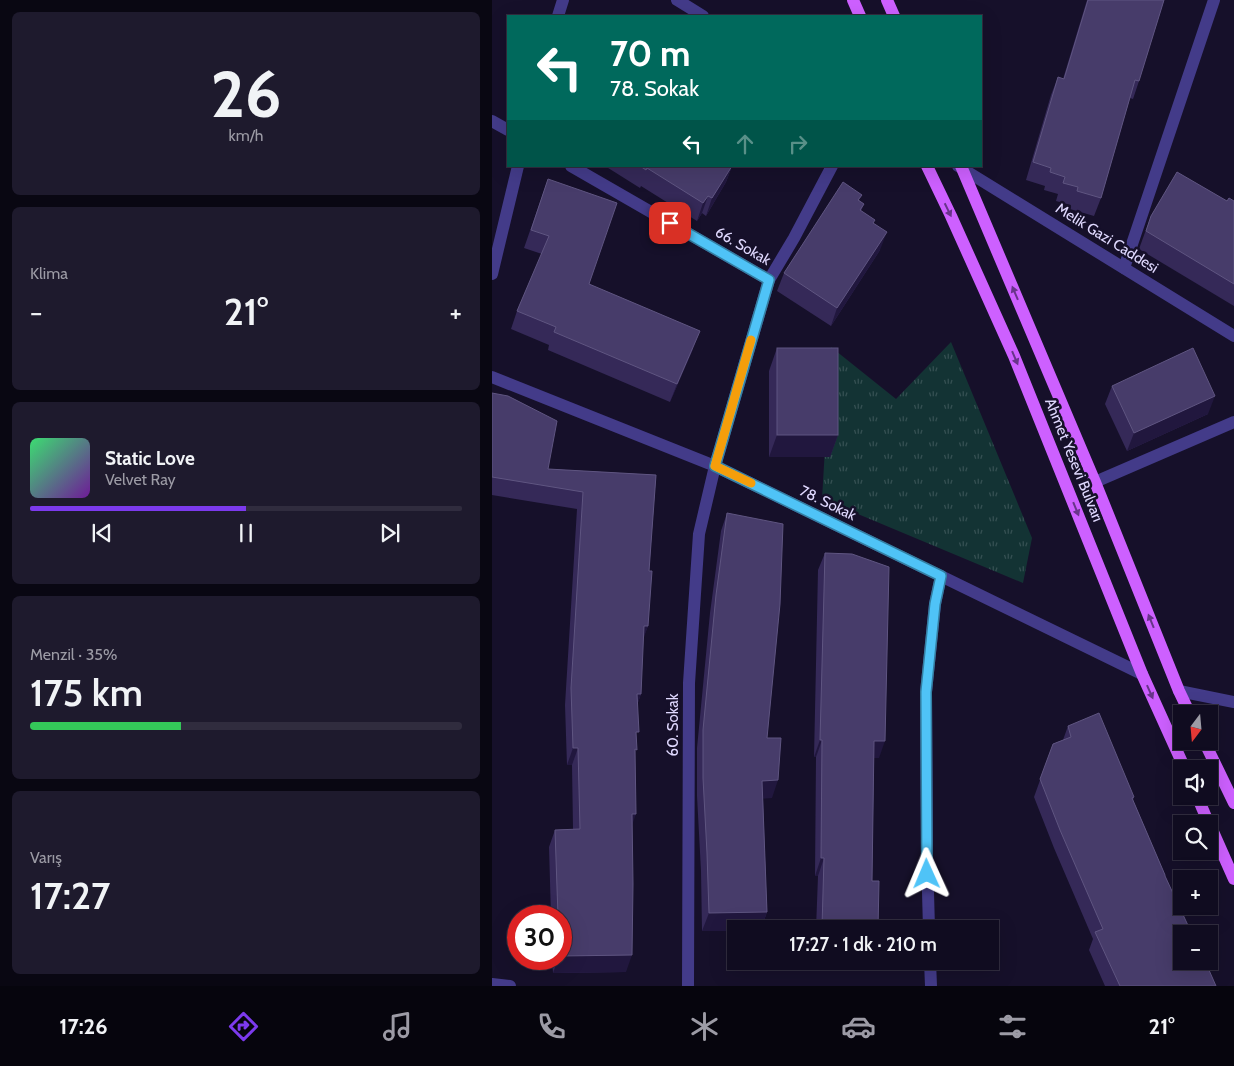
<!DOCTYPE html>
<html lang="tr">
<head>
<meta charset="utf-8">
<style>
	:root { --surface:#100c20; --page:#1e1a2d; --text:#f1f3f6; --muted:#9c9ba5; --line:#302c3e; --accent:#7c3aed }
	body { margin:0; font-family:Cabin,sans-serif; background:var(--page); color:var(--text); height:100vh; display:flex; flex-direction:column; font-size:19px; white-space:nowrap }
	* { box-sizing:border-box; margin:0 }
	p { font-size:16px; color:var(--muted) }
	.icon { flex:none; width:28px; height:28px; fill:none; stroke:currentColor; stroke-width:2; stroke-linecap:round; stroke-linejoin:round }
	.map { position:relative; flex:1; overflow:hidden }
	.details { display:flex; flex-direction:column; gap:12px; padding:12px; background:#090712; width:492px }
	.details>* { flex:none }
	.guide { position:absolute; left:15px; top:15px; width:475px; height:152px; border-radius:0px; box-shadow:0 5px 20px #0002,0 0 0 1px var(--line); background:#00695c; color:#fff; overflow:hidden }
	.needle { width:32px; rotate:196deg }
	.controls { position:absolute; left:681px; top:705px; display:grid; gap:10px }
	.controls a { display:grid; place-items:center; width:45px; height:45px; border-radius:0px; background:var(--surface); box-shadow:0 5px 20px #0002,0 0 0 1px var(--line); font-size:25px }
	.speed { position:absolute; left:15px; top:905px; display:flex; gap:10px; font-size:25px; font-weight:700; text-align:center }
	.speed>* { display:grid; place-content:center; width:65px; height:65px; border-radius:50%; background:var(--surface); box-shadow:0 5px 20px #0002,0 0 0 1px var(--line); line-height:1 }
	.speed .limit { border:8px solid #d22; background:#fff; color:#111 }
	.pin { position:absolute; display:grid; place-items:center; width:42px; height:42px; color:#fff; margin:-21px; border-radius:10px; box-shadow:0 2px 8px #0006 }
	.me { position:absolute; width:55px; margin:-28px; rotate:359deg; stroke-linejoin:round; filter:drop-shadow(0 0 4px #0008) }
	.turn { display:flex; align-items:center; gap:18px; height:105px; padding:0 20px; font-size:22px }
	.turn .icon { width:65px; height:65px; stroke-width:2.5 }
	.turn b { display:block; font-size:35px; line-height:42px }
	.lanes { display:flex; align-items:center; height:48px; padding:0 20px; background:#0003; justify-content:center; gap:25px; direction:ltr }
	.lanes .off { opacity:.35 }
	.big { font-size:38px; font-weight:600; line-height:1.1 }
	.details .widget { flex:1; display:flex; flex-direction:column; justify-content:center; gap:8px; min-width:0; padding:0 18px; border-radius:8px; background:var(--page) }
	.details .dial { align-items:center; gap:0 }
	.dial b { font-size:65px; line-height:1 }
	.song { display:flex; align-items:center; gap:15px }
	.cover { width:60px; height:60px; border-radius:8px; background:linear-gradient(135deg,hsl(140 70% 55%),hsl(280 70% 35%)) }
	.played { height:5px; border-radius:2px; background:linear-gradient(90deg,var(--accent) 50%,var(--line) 50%) }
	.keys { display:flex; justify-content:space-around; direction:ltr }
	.heat { display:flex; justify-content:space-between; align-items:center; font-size:28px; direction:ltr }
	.charge { height:8px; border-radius:4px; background:linear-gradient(90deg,#34c759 35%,var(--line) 0) }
	.trip { position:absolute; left:235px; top:920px; width:272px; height:50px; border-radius:0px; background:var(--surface); box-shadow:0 5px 20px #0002,0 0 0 1px var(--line); font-weight:600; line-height:50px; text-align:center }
	.menu { display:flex; height:80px; justify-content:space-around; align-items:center; background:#06050d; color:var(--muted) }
	.menu .icon { width:35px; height:35px }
	.menu .current { color:var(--accent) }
	.menu b { font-size:22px; color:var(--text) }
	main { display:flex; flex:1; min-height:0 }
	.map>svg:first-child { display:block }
</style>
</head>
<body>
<main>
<section class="details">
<div class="widget dial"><b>26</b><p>km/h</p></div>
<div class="widget"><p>Klima</p>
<div class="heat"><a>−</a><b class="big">21°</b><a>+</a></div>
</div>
<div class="widget">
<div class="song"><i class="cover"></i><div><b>Static Love</b><p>Velvet Ray</p></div></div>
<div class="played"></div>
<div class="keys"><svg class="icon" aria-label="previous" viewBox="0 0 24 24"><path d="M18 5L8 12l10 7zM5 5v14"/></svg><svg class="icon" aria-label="pause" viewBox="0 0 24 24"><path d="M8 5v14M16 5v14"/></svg><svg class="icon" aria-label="next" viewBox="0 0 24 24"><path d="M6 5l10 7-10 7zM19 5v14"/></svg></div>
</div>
<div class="widget"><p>Menzil · 35%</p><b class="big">175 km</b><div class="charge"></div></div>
<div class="widget"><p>Varış</p><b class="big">17:27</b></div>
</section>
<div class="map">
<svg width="742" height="986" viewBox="0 0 742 986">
	<defs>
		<pattern id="park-tufts" width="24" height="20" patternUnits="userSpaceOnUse" patternTransform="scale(1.25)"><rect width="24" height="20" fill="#133334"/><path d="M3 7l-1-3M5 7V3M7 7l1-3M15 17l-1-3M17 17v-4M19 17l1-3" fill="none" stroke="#355052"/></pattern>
	</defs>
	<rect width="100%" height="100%" fill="#16102a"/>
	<!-- park -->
	<path fill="url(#park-tufts)" d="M459,342L540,538L531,583L330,499L339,347L404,399Z"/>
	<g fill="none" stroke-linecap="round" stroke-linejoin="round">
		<!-- minor -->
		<g stroke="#433b89" stroke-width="12">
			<path d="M185,0L211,16"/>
			<path d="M66,16L71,0"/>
			<path d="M0,121L16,130"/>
			<path d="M79,166L277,280"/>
			<path d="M466,166L742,336"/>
			<path d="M632,268L722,0"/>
			<path d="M0,274L26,166"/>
			<path d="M0,377L223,466L650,674"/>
			<path d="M603,482L742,422"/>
			<path d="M687,691L742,702"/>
			<path d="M437,929L435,855L434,692L443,604L449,576"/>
			<path d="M438,961L439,986"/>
			<path d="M0,984L18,986"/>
			<path d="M196,986L197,683L207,534L223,466L277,280L302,238L340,166"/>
		</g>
		<!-- major -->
		<g stroke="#cd60ff" stroke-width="12">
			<path d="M361,0L368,16"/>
			<path d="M395,0L402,16"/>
			<path d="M435,166L459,216L522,356L650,674L693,769"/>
			<path d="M469,166L603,482L687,691L698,714"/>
			<path d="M712,741L742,803"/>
			<path d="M705,796L717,824"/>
			<path d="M718,825L742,879"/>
		</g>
	</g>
	<!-- wall -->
	<g fill="#352958">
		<path d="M595,0H672L647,81L641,99L638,98L609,198L602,216L578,209L579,205L564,201L566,194L552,190L553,186L534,180L559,95L566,77L571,79Z"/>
		<path d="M113,166H240L234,182L214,216L210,213L205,221L149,186L148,188Z"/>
		<path d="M56,179L97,284L201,349L178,402L56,350L57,345L19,329L25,311L50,254L32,248Z"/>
		<path d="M370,195L367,200L372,204L369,211L382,224L388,250L339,326L285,291L292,273Z"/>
		<path d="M735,201H742V306L647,249L659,216Z"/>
		<path d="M285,348L346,435L338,457H277V371Z"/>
		<path d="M620,386L716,414L635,451L613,404Z"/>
		<path d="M0,393L56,469L164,475L157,571L156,626L151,638L149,694L145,705L134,972L61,973L60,959H69V916H59L57,847L63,830L81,829L80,765H75L73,705L85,509L0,495Z"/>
		<path d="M235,513L275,738L280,798H271L275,912L269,929H244V931H210L209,871L205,796V748L218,613L229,531Z"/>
		<path d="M333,553L387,758H382L380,881L386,929H324L326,876H323L324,757H322L326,570Z"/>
		<path d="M576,726L642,797L641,800L673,875V876L724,986H613L597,950L601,939L562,848L542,797L561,744L571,740Z"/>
	</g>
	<!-- shaded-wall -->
	<g fill="#21173e">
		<path d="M240,166L234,182L214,216L220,198Z"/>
		<path d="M216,196L210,213L205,221L211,203Z"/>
		<path d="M395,232L388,250L339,326L345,308Z"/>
		<path d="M208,331L201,349L178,402L185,384Z"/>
		<path d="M723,396L716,414L635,451L642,433Z"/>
		<path d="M285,435H346L338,457H277Z"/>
		<path d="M152,626H156L150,643Z"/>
		<path d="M145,694H149L143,711Z"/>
		<path d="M328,740H330L324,757H322Z"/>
		<path d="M382,741H393L387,758H376Z"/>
		<path d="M81,748H86L80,765H75Z"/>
		<path d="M286,780L280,798L264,799L270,781Z"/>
		<path d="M140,814H144L138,831Z"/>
		<path d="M329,858H332L326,876H323Z"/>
		<path d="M275,912L269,929H244V931H210L217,913Z"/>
		<path d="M330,927L379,929H330Z"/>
		<path d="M140,955L134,972L61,973L66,959H69V956Z"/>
	</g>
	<!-- building -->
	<g fill="#473c6a" stroke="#5f5581">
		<path d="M596,0H672L647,81L643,80L609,198L585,191L586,187L571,183L573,177L558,172L559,168L541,162L566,77L572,79Z"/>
		<path d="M148,166H240L220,198L216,196L211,203L155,168L154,170Z"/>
		<path d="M685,172L735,201L737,198L742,201V284L654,231L659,216Z"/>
		<path d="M56,179L125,203L97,284L208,331L185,384L62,332L64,327L25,311L57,236L39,230Z"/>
		<path d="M351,182L370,195L366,200L372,204L368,210L383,220L381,223L395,232L345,308L292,273Z"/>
		<rect x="285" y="348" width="61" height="87"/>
		<path d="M701,348L723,396L642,433L620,386Z"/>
		<path d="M0,393L16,396L65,421L56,469L164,475L157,571H160L156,626H152L149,694H145L147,732H144L145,750L143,749L144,814H140L141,884L140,955L69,956V916H66L63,830L88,829L86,748H81L79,688L91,492L0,477Z"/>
		<path d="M235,513L291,524L288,604L275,738H289L286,780L270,781L275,912L217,913L215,853L211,778V730L224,595Z"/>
		<path d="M333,553L360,554L397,567L393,741H382L380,881H387L386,929L330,927L332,858H329L330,740H328Z"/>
		<path d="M607,713L642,797L640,798L673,875V876L700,934H690V961H713L724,986H628L603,932L611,929L568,830L548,779L561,744L579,737L576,726Z"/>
	</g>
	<!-- one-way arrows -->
	<defs><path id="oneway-solid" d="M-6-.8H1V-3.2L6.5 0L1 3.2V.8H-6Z" transform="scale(1.25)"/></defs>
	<g fill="#68348a">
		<use href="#oneway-solid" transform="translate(456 210) rotate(64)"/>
		<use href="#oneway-solid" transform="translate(523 293) rotate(-113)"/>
		<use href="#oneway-solid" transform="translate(523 358) rotate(67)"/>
		<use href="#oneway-solid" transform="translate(584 509) rotate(68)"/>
		<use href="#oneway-solid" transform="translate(659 621) rotate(-112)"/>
		<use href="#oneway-solid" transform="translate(658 692) rotate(66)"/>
	</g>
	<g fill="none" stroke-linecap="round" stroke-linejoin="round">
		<!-- route casing -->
		<g stroke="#337fa1" stroke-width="12">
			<path id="route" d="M178,223L277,280L223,466L449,576L443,604L434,692L435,874"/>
		</g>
		<!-- route -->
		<use href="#route" stroke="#4fc3f7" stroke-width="9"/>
		<!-- slow -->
		<path stroke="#f59e0b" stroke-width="9" d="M259,340L223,466L259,483"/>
	</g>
	<g text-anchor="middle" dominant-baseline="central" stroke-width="5" stroke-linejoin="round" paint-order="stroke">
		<!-- street labels -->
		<g font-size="15" fill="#e0d9ff" stroke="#16102a">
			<text transform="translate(615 238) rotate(32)">Melik Gazi Caddesi</text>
			<text transform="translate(251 246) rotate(30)">66. Sokak</text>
			<text transform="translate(582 460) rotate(68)">Ahmet Yesevi Bulvarı</text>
			<text transform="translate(336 503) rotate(26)">78. Sokak</text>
			<text transform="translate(181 725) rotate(-90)">60. Sokak</text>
		</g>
	</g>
</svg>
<div class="controls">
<a><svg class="needle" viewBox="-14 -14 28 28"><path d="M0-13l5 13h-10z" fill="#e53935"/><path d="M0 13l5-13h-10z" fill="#9c9ba5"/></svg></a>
<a><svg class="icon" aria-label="sound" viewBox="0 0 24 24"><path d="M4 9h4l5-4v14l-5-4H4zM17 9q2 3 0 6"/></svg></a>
<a><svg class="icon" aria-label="search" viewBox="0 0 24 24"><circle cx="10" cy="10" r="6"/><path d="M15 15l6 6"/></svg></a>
<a>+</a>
<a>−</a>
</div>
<div class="speed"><div class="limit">30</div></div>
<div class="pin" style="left:178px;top:223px;background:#d93025"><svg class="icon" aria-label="arrive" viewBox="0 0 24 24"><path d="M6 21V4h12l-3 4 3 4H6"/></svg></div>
<svg class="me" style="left:435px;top:874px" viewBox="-20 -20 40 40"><path d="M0-17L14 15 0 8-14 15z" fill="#4fc3f7" stroke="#fff" stroke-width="4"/></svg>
<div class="trip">17:27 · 1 dk · 210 m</div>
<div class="guide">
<div class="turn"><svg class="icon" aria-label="left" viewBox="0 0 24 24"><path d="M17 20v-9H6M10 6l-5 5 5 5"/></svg><div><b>70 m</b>78. Sokak</div></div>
<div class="lanes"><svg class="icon" aria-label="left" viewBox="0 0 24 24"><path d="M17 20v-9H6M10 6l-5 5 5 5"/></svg><svg class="icon off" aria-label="ahead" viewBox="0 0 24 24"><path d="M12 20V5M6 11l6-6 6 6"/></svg><svg class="icon off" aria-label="right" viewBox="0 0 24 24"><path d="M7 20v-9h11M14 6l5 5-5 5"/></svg></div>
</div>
</div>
</main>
<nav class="menu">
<b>17:26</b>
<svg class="icon current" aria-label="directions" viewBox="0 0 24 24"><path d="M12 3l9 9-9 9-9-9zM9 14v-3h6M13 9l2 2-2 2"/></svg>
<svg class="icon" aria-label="music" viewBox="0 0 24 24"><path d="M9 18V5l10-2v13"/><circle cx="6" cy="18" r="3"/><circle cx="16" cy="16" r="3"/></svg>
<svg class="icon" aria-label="phone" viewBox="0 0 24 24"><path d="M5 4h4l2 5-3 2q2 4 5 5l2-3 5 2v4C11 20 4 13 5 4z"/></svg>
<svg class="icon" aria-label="climate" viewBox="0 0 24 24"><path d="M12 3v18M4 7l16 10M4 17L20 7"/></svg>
<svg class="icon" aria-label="car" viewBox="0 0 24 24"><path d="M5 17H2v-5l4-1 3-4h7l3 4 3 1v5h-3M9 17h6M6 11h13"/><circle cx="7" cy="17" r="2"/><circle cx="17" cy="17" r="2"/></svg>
<svg class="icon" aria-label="filters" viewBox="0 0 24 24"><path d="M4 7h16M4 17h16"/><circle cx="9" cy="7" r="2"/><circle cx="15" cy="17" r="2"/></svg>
<b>21°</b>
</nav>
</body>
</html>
